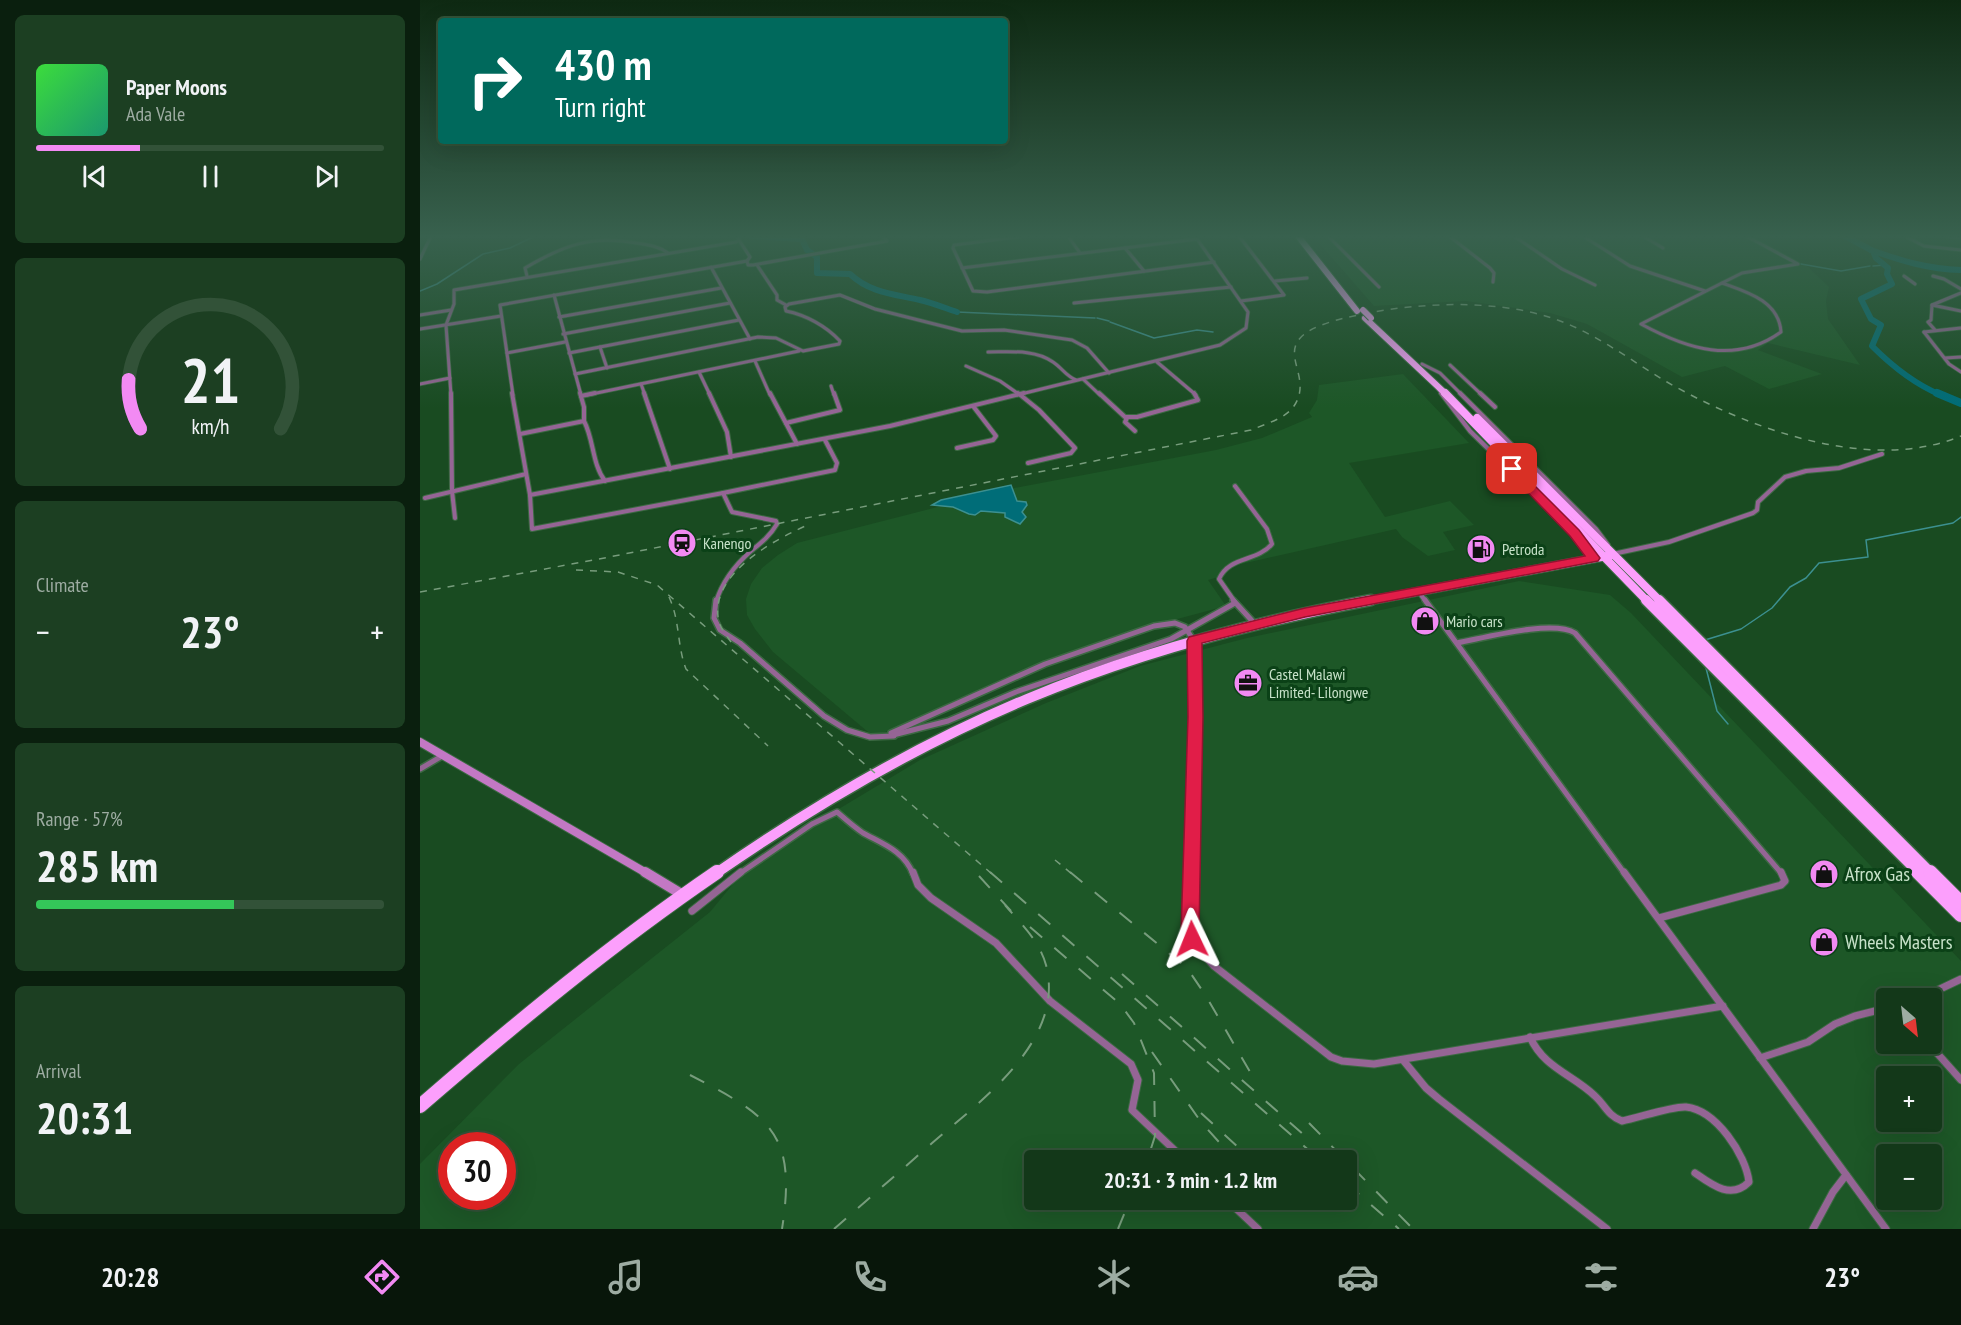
<!DOCTYPE html>
<html lang="en">
<head>
<meta charset="utf-8">
<style>
	:root { --surface:#133819; --page:#1c3f22; --text:#f1f3f6; --muted:#9daca2; --line:#325238; --accent:#f28af3 }
	body { margin:0; font-family:"PT Sans Narrow",sans-serif; background:var(--page); color:var(--text); height:100vh; display:flex; flex-direction:column; font-size:22px; white-space:nowrap }
	* { box-sizing:border-box; margin:0 }
	p { font-size:20px; color:var(--muted) }
	.icon { flex:none; width:33px; height:33px; fill:none; stroke:currentColor; stroke-width:2; stroke-linecap:round; stroke-linejoin:round }
	.map { position:relative; flex:1; overflow:hidden }
	.drawer { display:flex; flex-direction:column; gap:15px; padding:15px; background:#0a1f0e; width:420px }
	.drawer>* { flex:none }
	.top-card { position:absolute; left:18px; top:18px; width:570px; height:126px; border-radius:6px; box-shadow:0 6px 24px #0002,0 0 0 2px var(--line); background:#00695c; color:#fff; overflow:hidden }
	.needle { width:39px; rotate:152deg }
	.tools { position:absolute; left:1456px; top:988px; display:grid; gap:12px }
	.tools a { display:grid; place-items:center; width:66px; height:66px; border-radius:6px; background:var(--surface); box-shadow:0 6px 24px #0002,0 0 0 2px var(--line); font-size:30px }
	.speed { position:absolute; left:18px; top:1132px; display:flex; gap:12px; font-size:30px; font-weight:700; text-align:center }
	.speed>* { display:grid; place-content:center; width:78px; height:78px; border-radius:50%; background:var(--surface); box-shadow:0 6px 24px #0002,0 0 0 2px var(--line); line-height:1 }
	.speed .limit { border:9px solid #d22; background:#fff; color:#111 }
	.pin { position:absolute; display:grid; place-items:center; width:51px; height:51px; color:#fff; margin:-26px; border-radius:12px; box-shadow:0 3px 9px #0006 }
	.me { position:absolute; width:66px; margin:-33px; rotate:358deg; stroke-linejoin:round; filter:drop-shadow(0 0 4px #0008) }
	.turn { display:flex; align-items:center; gap:21px; height:126px; padding:0 18px; font-size:27px }
	.turn .icon { width:78px; height:78px; stroke-width:2.5 }
	.turn b { display:block; font-size:42px; line-height:51px }
	.big { font-size:45px; font-weight:700; line-height:1.1 }
	.drawer .widget { flex:1; display:flex; flex-direction:column; justify-content:center; gap:9px; min-width:0; padding:0 21px; border-radius:9px; background:var(--page) }
	.drawer .dial { align-items:center; gap:0 }
	.dial svg { height:156px; overflow:visible; fill:none; stroke:var(--line); stroke-width:7; stroke-linecap:round; text-anchor:middle }
	.dial text { fill:var(--text); stroke:none }
	.song { display:flex; align-items:center; gap:18px }
	.cover { width:72px; height:72px; border-radius:9px; background:linear-gradient(135deg,hsl(120 70% 55%),hsl(160 70% 35%)) }
	.played { height:6px; border-radius:3px; background:linear-gradient(90deg,var(--accent) 30%,var(--line) 30%) }
	.keys { display:flex; justify-content:space-around; direction:ltr }
	.heat { display:flex; justify-content:space-between; align-items:center; font-size:33px; direction:ltr }
	.charge { height:9px; border-radius:4px; background:linear-gradient(90deg,#34c759 57%,var(--line) 0) }
	.trip { position:absolute; left:604px; top:1150px; width:333px; height:60px; border-radius:6px; background:var(--surface); box-shadow:0 6px 24px #0002,0 0 0 2px var(--line); font-weight:700; line-height:60px; text-align:center }
	.tab-bar { display:flex; height:96px; justify-content:space-around; align-items:center; background:#08160a; color:var(--muted) }
	.tab-bar .icon { width:42px; height:42px }
	.tab-bar .selected { color:var(--accent) }
	.tab-bar b { font-size:27px; color:var(--text) }
	main { display:flex; flex:1; min-height:0 }
	.map>svg:first-child { display:block }
</style>
</head>
<body>
<main>
<section class="drawer">
<div class="widget">
<div class="song"><i class="cover"></i><div><b>Paper Moons</b><p>Ada Vale</p></div></div>
<div class="played"></div>
<div class="keys"><svg class="icon" aria-label="previous" viewBox="0 0 24 24"><path d="M18 5L8 12l10 7zM5 5v14"/></svg><svg class="icon" aria-label="pause" viewBox="0 0 24 24"><path d="M8 5v14M16 5v14"/></svg><svg class="icon" aria-label="next" viewBox="0 0 24 24"><path d="M6 5l10 7-10 7zM19 5v14"/></svg></div>
</div>
<div class="widget dial"><svg viewBox="0 0 100 80">
<path d="M14 69A42 42 0 1 1 86 69"/>
<path d="M14 69A42 42 0 0 1 8 44" stroke="#f28af3"/>
<text x="50" y="56" font-size="32" font-weight="700">21</text>
<text x="50" y="72" font-size="11">km/h</text>
</svg></div>
<div class="widget"><p>Climate</p>
<div class="heat"><a>−</a><b class="big">23°</b><a>+</a></div>
</div>
<div class="widget"><p>Range · 57%</p><b class="big">285 km</b><div class="charge"></div></div>
<div class="widget"><p>Arrival</p><b class="big">20:31</b></div>
</section>
<div class="map">
<svg width="1541" height="1229" viewBox="0 0 1541 1229">
	<rect width="100%" height="100%" fill="#194b21"/>
	<!-- built -->
	<g fill="#1d5727" fill-rule="evenodd">
		<path d="M893,236H1354L1338,238L1387,266L1409,287L1406,301L1408,319L1440,365L1348,343L1338,350L1402,374L1349,389L1305,366L1262,377L1167,324L1130,313L1046,301L954,306Z"/>
		<path d="M983,374L1049,443L929,463L965,517L1030,501L1054,525L1023,532L1035,550L1008,556L982,537L976,529L812,566L805,575L788,580L806,606L731,626L603,670L454,737L353,652L335,629L327,615L326,599L331,584L342,568L358,555L377,543L584,490L796,450L842,438L892,417L889,413L897,400L899,385Z"/>
		<path d="M1099,581L1190,595L1211,613L1541,961V1229H0V1164L99,1064L290,912L331,862L500,760L626,703L720,666L827,638ZM1467,999H1512V1044H1467ZM1467,1077H1512V1122H1467ZM32,1146H82V1197H32ZM1467,1155H1512V1200H1467ZM615,1161H927V1200H615Z"/>
	</g>
	<!-- water -->
	<path fill="#006d78" stroke="#3c9090" stroke-width="1.5" d="M591,485L597,501L606,502L607,505L602,512L606,517L600,524L585,517V513L561,511L555,515L549,514L533,507L512,505L521,500Z"/>
	<g fill="none" stroke-linecap="round" stroke-linejoin="round">
		<!-- stream -->
		<g stroke="#3c9090" stroke-width="1.5">
			<path d="M1381,264L1421,271L1450,266"/>
			<path d="M1453,266L1465,265"/>
			<path d="M0,291L17,284L63,254L90,248L115,236"/>
			<path d="M537,312L675,318"/>
			<path d="M677,318L689,321"/>
			<path d="M690,322L734,338L777,330L793,332"/>
			<path d="M1285,640L1321,629L1352,608L1370,587L1386,578L1399,563L1448,557L1446,540L1533,523L1541,517"/>
			<path d="M1286,668L1297,711L1308,724"/>
		</g>
		<!-- river-far1 -->
		<g stroke="#006d78" stroke-width="6">
			<path d="M331,236L382,239L387,250L397,257V273L430,274C450,293 474,294 500,300C513,303 525,308 537,312"/>
			<path d="M1425,236L1453,251L1456,258L1468,268L1467,274L1472,284L1441,299L1451,319L1461,325L1452,346C1472,366 1494,384 1521,395"/>
			<path d="M1451,250C1482,261 1508,269 1541,270"/>
		</g>
		<!-- river -->
		<path stroke="#006d78" stroke-width="8" d="M1517,393L1541,403"/>
		<!-- street-far3 casing -->
		<g stroke="#3c6943" stroke-width="4.5">
			<g id="street-far3">
				<path d="M603,236L534,245L533,248L553,291L567,292L794,262"/>
				<path d="M648,236L660,253"/>
				<path d="M819,236L864,295L821,301"/>
				<path d="M908,236L959,287"/>
				<path d="M1029,236L1070,268L1074,273L1073,282"/>
				<path d="M1094,236L1142,269L1175,285"/>
				<path d="M1163,236L1210,266L1285,291"/>
				<path d="M1223,236L1243,248"/>
				<path d="M1485,236L1504,246L1541,250"/>
				<path d="M1525,236L1541,238"/>
				<path d="M319,240L330,257L327,261L328,265H333L467,241L463,236"/>
				<path d="M705,248L724,271"/>
				<path d="M0,259L11,236"/>
				<path d="M337,265L357,295V300L366,305"/>
				<path d="M291,267L330,339"/>
				<path d="M542,268L777,239"/>
				<path d="M107,276L105,268C144,245 171,235 217,243C228,245 239,246 248,253"/>
				<path d="M1484,276L1495,284"/>
				<path d="M1513,276L1524,279L1541,289"/>
				<path d="M855,281L887,278"/>
				<path d="M1302,283C1327,292 1359,301 1361,332C1315,365 1267,349 1221,324Z"/>
				<path d="M1302,283L1322,273L1378,264L1328,237"/>
				<path d="M134,295L161,395"/>
				<path d="M654,303L811,287"/>
				<path d="M1512,305L1541,311"/>
				<path d="M0,315L31,310"/>
				<path d="M139,317L301,288"/>
				<path d="M0,329L81,316"/>
				<path d="M1515,330L1508,322L1511,320L1512,305L1541,293"/>
				<path d="M1504,332L1529,364L1541,372"/>
				<path d="M1504,332L1541,328"/>
				<path d="M143,334L310,303"/>
				<path d="M180,347L187,368"/>
				<path d="M568,352C590,352 615,349 633,362C642,368 646,376 656,380"/>
				<path d="M87,353L145,342"/>
				<path d="M149,353L319,320"/>
				<path d="M1525,358L1541,357"/>
				<path d="M335,361L350,395"/>
				<path d="M737,362L776,395"/>
				<path d="M1002,364L1020,373L1042,395"/>
				<path d="M1030,365L1062,395"/>
				<path d="M546,366L580,381L600,395"/>
				<path d="M279,372L290,395"/>
				<path d="M155,374L338,337L356,338L383,351L419,344L420,341C406,326 386,315 366,311L365,307L369,304L420,295L455,309L542,331L584,330L652,340L667,348L689,373"/>
				<path d="M663,379L680,395"/>
				<path d="M0,384L30,378"/>
				<path d="M221,384L225,395"/>
				<path d="M411,386L414,395"/>
				<path d="M1016,386L1023,395"/>
				<path d="M31,395L26,325L34,304V290L316,242L319,240L317,236"/>
				<path d="M93,395L80,305L327,261"/>
				<path d="M167,395L379,351"/>
				<path d="M597,395L800,345L826,328L828,312L775,236"/>
			</g>
		</g>
		<!-- street-far2 casing -->
		<g stroke="#3c6943" stroke-width="6">
			<g id="street-far2">
				<path d="M31,393L32,491L35,518"/>
				<path d="M92,393L110,495L470,426L604,393"/>
				<path d="M160,393L164,407V421"/>
				<path d="M224,393L250,469"/>
				<path d="M289,393L307,432L311,457"/>
				<path d="M350,393L377,444"/>
				<path d="M598,393L619,410L655,448L651,453L608,463"/>
				<path d="M679,393L705,417H717L778,400L774,393"/>
				<path d="M1021,393L1050,431L1154,533L1173,558"/>
				<path d="M1040,393L1176,529L1188,545"/>
				<path d="M1060,393L1075,407"/>
				<path d="M161,396L175,393"/>
				<path d="M707,418L705,422L715,431"/>
				<path d="M366,423L420,410L414,393"/>
				<path d="M100,434L164,421C174,440 172,464 185,481"/>
				<path d="M537,448L573,440L576,436L553,406"/>
				<path d="M110,495L112,529L303,493"/>
				<path d="M5,498L106,474"/>
				<path d="M1193,554L1249,542L1333,513L1337,510L1338,502L1365,477L1386,471L1419,468L1462,454"/>
				<path d="M999,592L1006,602"/>
				<path d="M296,602C302,582 315,565 331,551C341,543 350,536 357,524L356,521L312,512L303,493L415,470L417,463L405,440"/>
				<path d="M815,602L799,579C809,556 837,562 852,544L847,529L815,486"/>
			</g>
		</g>
		<!-- street-far1 casing -->
		<g stroke="#3c6943" stroke-width="8">
			<g id="street-far1">
				<path d="M296,600L294,618L300,630L320,643L404,716L427,730L450,737L474,736"/>
				<path d="M813,600L835,624"/>
				<path d="M1005,600L1205,874"/>
				<path d="M1037,643C1064,638 1133,619 1155,633L1362,874"/>
				<path d="M471,733L625,664L734,626L755,623L765,627L774,641L776,717L772,874"/>
				<path d="M473,735L528,721L596,692L751,639L815,603"/>
				<path d="M0,769L22,756"/>
				<path d="M319,874L392,824L417,812C425,819 434,827 443,833C463,844 484,851 493,874"/>
			</g>
		</g>
		<!-- street casing -->
		<g stroke="#3c6943" stroke-width="9">
			<g id="street">
				<path d="M493,872L498,885L511,898L576,943L630,1001L711,1064L718,1080L712,1110L766,1161"/>
				<path d="M772,872C770,915 761,933 794,966L911,1057L922,1061L954,1064L1303,1006"/>
				<path d="M1204,872L1466,1229"/>
				<path d="M272,911L321,872"/>
				<path d="M1239,918L1361,885L1365,881L1361,872"/>
				<path d="M1499,999L1541,979"/>
				<path d="M1110,1037C1124,1068 1152,1074 1175,1096C1185,1105 1188,1116 1202,1121C1218,1118 1252,1106 1266,1107C1296,1110 1326,1155 1329,1182C1311,1200 1292,1185 1275,1173"/>
				<path d="M1509,1044L1541,1080"/>
				<path d="M1340,1058L1388,1042L1415,1024L1435,1016L1467,1008"/>
				<path d="M983,1060L1006,1088L1019,1099L1187,1229"/>
				<path d="M807,1200L838,1229"/>
				<path d="M1393,1229L1413,1192L1426,1175"/>
			</g>
		</g>
		<!-- secondary-far1 casing -->
		<g stroke="#3c6943" stroke-width="10">
			<path id="secondary-far1" d="M0,742L228,874"/>
		</g>
		<!-- secondary casing -->
		<g stroke="#3c6943" stroke-width="12">
			<path id="secondary" d="M225,872L263,895"/>
		</g>
		<!-- highway-far3 casing -->
		<g stroke="#3c6943" stroke-width="8">
			<g id="highway-far3">
				<path d="M878,236L937,311"/>
				<path d="M945,318L1027,395"/>
			</g>
		</g>
		<!-- highway-far2 casing -->
		<g stroke="#3c6943" stroke-width="10">
			<g id="highway-far2">
				<path d="M1025,393L1228,602"/>
				<path d="M1057,418L1241,602"/>
				<path d="M943,602L1192,555"/>
			</g>
		</g>
		<!-- highway-far1 casing -->
		<g stroke="#3c6943" stroke-width="13">
			<g id="highway-far1">
				<path d="M1226,600L1500,874"/>
				<path d="M1239,600L1512,874"/>
				<path d="M295,874C393,806 497,745 607,699C717,653 833,622 951,600"/>
			</g>
		</g>
		<!-- highway casing -->
		<g stroke="#3c6943" stroke-width="16">
			<g id="highway">
				<path d="M1498,872L1541,915"/>
				<path d="M1510,872L1541,903"/>
				<path d="M0,1106C96,1023 193,943 297,872"/>
			</g>
		</g>
		<!-- street-far3 -->
		<use href="#street-far3" stroke="#956595" stroke-width="3"/>
		<!-- street-far2 -->
		<use href="#street-far2" stroke="#956595" stroke-width="4"/>
		<!-- street-far1 -->
		<use href="#street-far1" stroke="#956595" stroke-width="5"/>
		<!-- street -->
		<use href="#street" stroke="#956595" stroke-width="7"/>
		<!-- secondary-far1 -->
		<use href="#secondary-far1" stroke="#c378c4" stroke-width="8"/>
		<!-- secondary -->
		<use href="#secondary" stroke="#c378c4" stroke-width="10"/>
		<!-- highway-far3 -->
		<use href="#highway-far3" stroke="#fc9ffc" stroke-width="6"/>
		<!-- highway-far2 -->
		<use href="#highway-far2" stroke="#fc9ffc" stroke-width="8"/>
		<!-- highway-far1 -->
		<use href="#highway-far1" stroke="#fc9ffc" stroke-width="10"/>
		<!-- highway -->
		<use href="#highway" stroke="#fc9ffc" stroke-width="14"/>
		<!-- rail-far1 -->
		<g stroke="#779c7c" stroke-width="1.5" stroke-dasharray="7 7" stroke-linecap="butt">
			<path d="M156,570L198,572L237,585L572,874"/>
			<path d="M0,592L179,559L831,430C845,424 865,419 874,406C898,371 838,342 917,320C981,303 1068,297 1132,318C1174,332 1210,360 1247,382C1327,428 1450,474 1541,436"/>
			<path d="M249,597C260,620 257,646 266,669L348,746"/>
			<path d="M311,642C307,636 301,629 299,622C287,575 355,539 390,524"/>
			<path d="M635,860L652,874"/>
		</g>
		<!-- rail -->
		<g stroke="#779c7c" stroke-width="2" stroke-dasharray="16 16" stroke-linecap="butt">
			<path d="M570,872L901,1161"/>
			<path d="M650,872L767,968L786,996L837,1084"/>
			<path d="M559,876L591,911"/>
			<path d="M610,927L700,1004L714,1023L734,1073L735,1136L727,1161"/>
			<path d="M702,974L884,1135"/>
			<path d="M732,1052L781,1122L816,1161"/>
			<path d="M270,1075C351,1117 377,1133 362,1229"/>
			<path d="M781,1113L833,1161"/>
			<path d="M889,1123L993,1229"/>
			<path d="M927,1184L979,1229"/>
			<path d="M857,1200L872,1214"/>
			<path d="M414,1229C446,1201 478,1173 511,1144C559,1102 646,1041 626,965C619,940 601,924 585,905"/>
			<path d="M698,1229L710,1200"/>
		</g>
		<!-- highway-bridge casing -->
		<g stroke="#3c6943" stroke-width="8" stroke-linecap="butt">
			<path id="highway-bridge" d="M943,310L951,318"/>
		</g>
		<!-- highway-bridge -->
		<use href="#highway-bridge" stroke="#fc9ffc" stroke-width="6"/>
	</g>
	<!-- sky -->
	<linearGradient id="sky" x2="0" y2="1"><stop stop-color="#0e2912"/><stop offset="0.58" stop-color="#38614e"/><stop offset="1" stop-color="#38614e" stop-opacity="0"/></linearGradient>
	<rect width="1541" height="408" fill="url(#sky)"/>
	<!-- route -->
	<path fill="#e11d48" stroke="#92132f" stroke-width="1.5" d="M1092,466L1096,467L1159,530L1180,558L1178,561L885,617L782,643L783,717L779,932L781,939L779,944L772,947L765,944L761,932L768,717L767,641L769,637L885,608L1165,556L1150,536L1088,472L1086,469Z"/>
	<!-- icons -->
	<defs>
		<g id="station-disc" transform="scale(1.5)"><circle r="9.5" fill="#f28af3" stroke="#0b4117"/><path d="M-3-6H3Q5-6 5-4V2Q5 4 3 4L4.5 6H3L1.5 4h-3L-3 6H-4.5L-3 4Q-5 4-5 2V-4Q-5-6-3-6ZM-3.5-4v3h7v-3ZM-3.5 1v1.5H-2V1ZM2 1v1.5H3.5V1Z" fill="#111"/></g>
		<g id="fuel-disc" transform="scale(1.5)"><circle r="9.5" fill="#f28af3" stroke="#0b4117"/><path d="M-5.5-6h7V0h2V4h1.3V-2.5L3-4.5l.8-.8L6-3V5H2.5V1h-1V6h-7ZM-4.2-4.7v3.2H.2V-4.7Z" fill="#111"/></g>
		<g id="shop-disc" transform="scale(1.5)"><circle r="9.5" fill="#f28af3" stroke="#0b4117"/><path d="M-5-2.5h2.3a2.7 3.5 0 0 1 5.4 0H5L5.5 6h-11ZM-1.5-2.5h3a1.5 2.3 0 0 0-3 0Z" fill="#111"/></g>
		<g id="office-disc" transform="scale(1.5)"><circle r="9.5" fill="#f28af3" stroke="#0b4117"/><path d="M-6-3h4V-5.5h4V-3h4V5H-6ZM-1-4.5V-3h2v-1.5ZM-6 0V1H6V0Z" fill="#111"/></g>
	</defs>
	<g fill-rule="evenodd">
		<use href="#station-disc" x="262" y="543"/>
		<use href="#fuel-disc" x="1061" y="549"/>
		<use href="#shop-disc" x="1005" y="621"/>
		<use href="#office-disc" x="828" y="683"/>
		<use href="#shop-disc" x="1404" y="874"/>
		<use href="#shop-disc" x="1404" y="942"/>
	</g>
	<g text-anchor="middle" dominant-baseline="central" stroke-width="6" stroke-linejoin="round" paint-order="stroke">
		<!-- poi labels -->
		<g font-size="16" fill="#c7e2c9" stroke="#0b4117" text-anchor="start">
			<text x="283" y="543">Kanengo</text>
			<text x="1082" y="549">Petroda</text>
			<text x="1026" y="621">Mario cars</text>
			<text x="849" y="674">Castel Malawi<tspan x="849" dy="18">Limited- Lilongwe</tspan></text>
		</g>
		<!-- near-poi labels -->
		<g font-size="20" fill="#c7e2c9" stroke="#0b4117" text-anchor="start">
			<text x="1425" y="874">Afrox Gas</text>
			<text x="1425" y="942">Wheels Masters</text>
		</g>
	</g>
</svg>
<div class="tools">
<a><svg class="needle" viewBox="-14 -14 28 28"><path d="M0-13l5 13h-10z" fill="#e53935"/><path d="M0 13l5-13h-10z" fill="#9daca2"/></svg></a>
<a>+</a>
<a>−</a>
</div>
<div class="speed"><div class="limit">30</div></div>
<div class="pin" style="left:1092px;top:469px;background:#d93025"><svg class="icon" aria-label="arrive" viewBox="0 0 24 24"><path d="M6 21V4h12l-3 4 3 4H6"/></svg></div>
<svg class="me" style="left:772px;top:939px" viewBox="-20 -20 40 40"><path d="M0-17L14 15 0 8-14 15z" fill="#e11d48" stroke="#fff" stroke-width="4"/></svg>
<div class="trip">20:31 · 3 min · 1.2 km</div>
<div class="top-card">
<div class="turn"><svg class="icon" aria-label="right" viewBox="0 0 24 24"><path d="M7 20v-9h11M14 6l5 5-5 5"/></svg><div><b>430 m</b>Turn right</div></div>
</div>
</div>
</main>
<nav class="tab-bar">
<b>20:28</b>
<svg class="icon selected" aria-label="directions" viewBox="0 0 24 24"><path d="M12 3l9 9-9 9-9-9zM9 14v-3h6M13 9l2 2-2 2"/></svg>
<svg class="icon" aria-label="music" viewBox="0 0 24 24"><path d="M9 18V5l10-2v13"/><circle cx="6" cy="18" r="3"/><circle cx="16" cy="16" r="3"/></svg>
<svg class="icon" aria-label="phone" viewBox="0 0 24 24"><path d="M5 4h4l2 5-3 2q2 4 5 5l2-3 5 2v4C11 20 4 13 5 4z"/></svg>
<svg class="icon" aria-label="climate" viewBox="0 0 24 24"><path d="M12 3v18M4 7l16 10M4 17L20 7"/></svg>
<svg class="icon" aria-label="car" viewBox="0 0 24 24"><path d="M5 17H2v-5l4-1 3-4h7l3 4 3 1v5h-3M9 17h6M6 11h13"/><circle cx="7" cy="17" r="2"/><circle cx="17" cy="17" r="2"/></svg>
<svg class="icon" aria-label="filters" viewBox="0 0 24 24"><path d="M4 7h16M4 17h16"/><circle cx="9" cy="7" r="2"/><circle cx="15" cy="17" r="2"/></svg>
<b>23°</b>
</nav>
</body>
</html>
